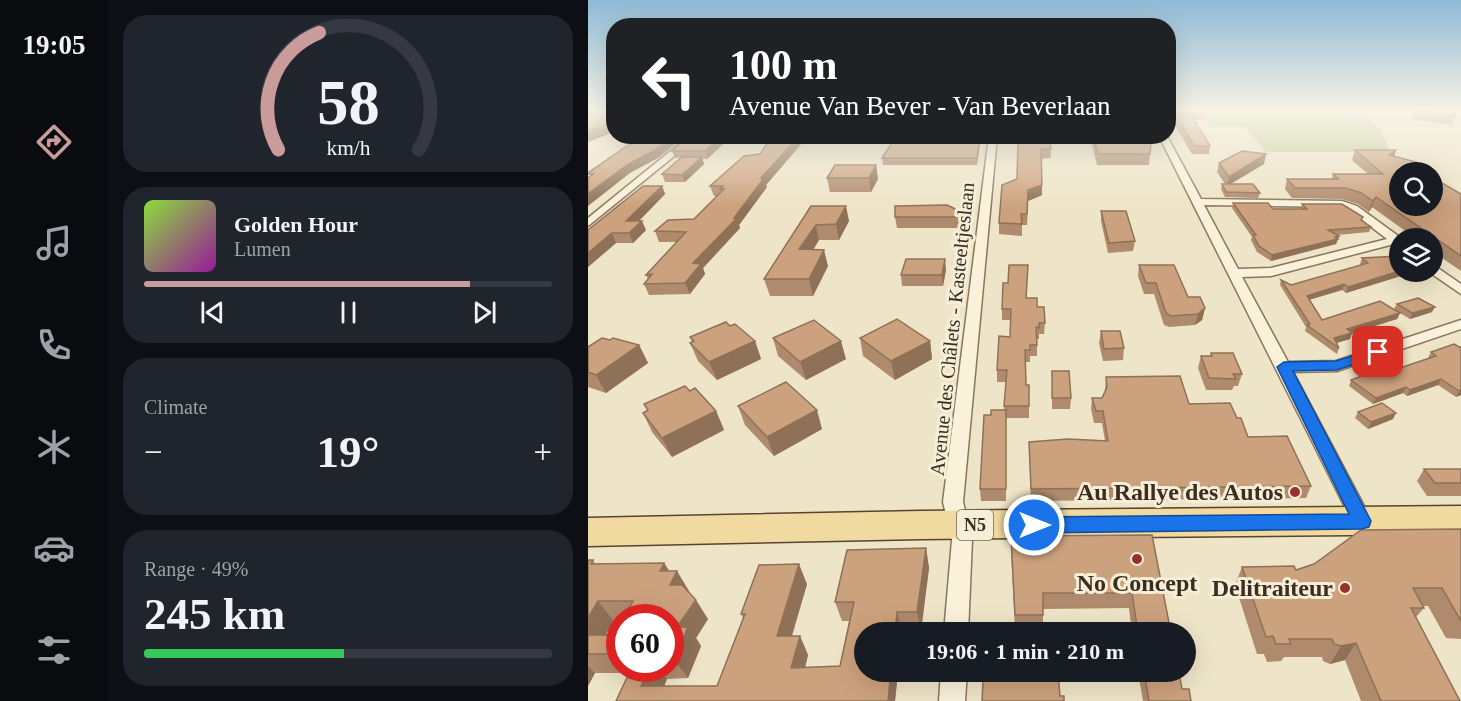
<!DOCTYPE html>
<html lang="en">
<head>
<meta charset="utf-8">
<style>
	:root { --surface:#171b24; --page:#20242c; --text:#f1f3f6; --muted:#9ea1a6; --line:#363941; --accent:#c99b9b }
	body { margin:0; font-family:Georgia,serif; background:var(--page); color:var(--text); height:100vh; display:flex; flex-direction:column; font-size:22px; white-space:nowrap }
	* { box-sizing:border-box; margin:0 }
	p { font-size:20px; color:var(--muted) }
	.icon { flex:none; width:33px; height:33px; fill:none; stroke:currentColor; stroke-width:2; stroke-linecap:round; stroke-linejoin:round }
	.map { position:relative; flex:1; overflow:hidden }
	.panel { display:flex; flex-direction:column; gap:15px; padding:15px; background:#0d0f14; width:480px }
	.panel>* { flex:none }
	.top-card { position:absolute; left:18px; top:18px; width:570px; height:126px; border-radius:24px; box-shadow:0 6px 24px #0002; background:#202124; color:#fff; overflow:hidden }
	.buttons { position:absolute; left:801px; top:162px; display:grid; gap:12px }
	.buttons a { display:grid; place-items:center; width:54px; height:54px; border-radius:50%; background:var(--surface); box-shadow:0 6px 24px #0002; font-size:30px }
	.speed { position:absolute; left:18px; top:604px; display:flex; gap:12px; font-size:30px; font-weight:700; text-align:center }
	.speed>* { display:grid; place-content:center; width:78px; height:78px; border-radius:50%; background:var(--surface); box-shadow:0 6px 24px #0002; line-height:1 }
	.speed .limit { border:9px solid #d22; background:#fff; color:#111 }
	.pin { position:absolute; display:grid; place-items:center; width:51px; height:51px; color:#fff; margin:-26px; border-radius:12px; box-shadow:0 3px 9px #0006 }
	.me { position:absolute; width:66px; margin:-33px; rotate:90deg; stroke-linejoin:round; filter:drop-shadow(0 0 4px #0008) }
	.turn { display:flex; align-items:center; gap:21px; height:126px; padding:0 24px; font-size:27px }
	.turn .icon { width:78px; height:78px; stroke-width:2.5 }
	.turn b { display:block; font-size:42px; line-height:51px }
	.big { font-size:45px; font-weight:700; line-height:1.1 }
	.panel .widget { flex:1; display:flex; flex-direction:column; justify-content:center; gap:9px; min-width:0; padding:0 21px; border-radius:24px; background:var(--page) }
	.panel .dial { align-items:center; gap:0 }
	.dial svg { height:156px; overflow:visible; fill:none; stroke:var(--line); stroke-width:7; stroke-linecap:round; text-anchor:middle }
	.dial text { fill:var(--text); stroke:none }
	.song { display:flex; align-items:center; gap:18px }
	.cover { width:72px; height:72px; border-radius:9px; background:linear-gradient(135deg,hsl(90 70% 55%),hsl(300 70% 35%)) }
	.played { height:6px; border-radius:3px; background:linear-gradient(90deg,var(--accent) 80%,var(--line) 80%) }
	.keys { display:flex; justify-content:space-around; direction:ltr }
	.heat { display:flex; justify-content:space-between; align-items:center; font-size:33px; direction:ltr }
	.charge { height:9px; border-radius:4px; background:linear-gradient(90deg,#34c759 49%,var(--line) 0) }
	.trip { position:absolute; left:266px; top:622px; width:342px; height:60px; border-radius:30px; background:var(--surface); box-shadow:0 6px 24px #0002; font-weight:700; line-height:60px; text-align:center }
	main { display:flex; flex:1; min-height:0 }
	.tab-bar { display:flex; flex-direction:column; width:108px; justify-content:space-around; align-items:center; background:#090b0e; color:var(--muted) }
	.tab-bar .icon { width:42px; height:42px }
	.tab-bar .on { color:var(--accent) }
	.tab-bar b { font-size:27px; color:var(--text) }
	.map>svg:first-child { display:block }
</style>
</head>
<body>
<main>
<nav class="tab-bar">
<b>19:05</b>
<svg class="icon on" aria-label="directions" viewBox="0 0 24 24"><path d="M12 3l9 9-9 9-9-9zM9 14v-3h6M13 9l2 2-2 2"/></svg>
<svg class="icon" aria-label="music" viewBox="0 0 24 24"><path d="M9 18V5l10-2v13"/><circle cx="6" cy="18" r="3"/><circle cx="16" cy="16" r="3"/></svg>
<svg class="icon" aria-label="phone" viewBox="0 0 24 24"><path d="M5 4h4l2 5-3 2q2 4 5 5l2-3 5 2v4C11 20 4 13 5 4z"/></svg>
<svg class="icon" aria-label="climate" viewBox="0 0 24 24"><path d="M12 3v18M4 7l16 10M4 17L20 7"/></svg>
<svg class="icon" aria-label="car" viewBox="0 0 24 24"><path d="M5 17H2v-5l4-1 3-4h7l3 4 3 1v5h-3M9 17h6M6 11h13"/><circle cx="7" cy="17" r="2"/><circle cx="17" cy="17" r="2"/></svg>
<svg class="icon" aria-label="filters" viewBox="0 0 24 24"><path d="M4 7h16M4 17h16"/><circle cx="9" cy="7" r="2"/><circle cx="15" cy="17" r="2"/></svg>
</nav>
<section class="panel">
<div class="widget dial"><svg viewBox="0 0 100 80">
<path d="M14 69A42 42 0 1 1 86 69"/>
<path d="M14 69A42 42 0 0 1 35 9" stroke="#c99b9b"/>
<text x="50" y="56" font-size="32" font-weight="700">58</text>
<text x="50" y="72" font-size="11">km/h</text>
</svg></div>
<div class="widget">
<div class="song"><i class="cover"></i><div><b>Golden Hour</b><p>Lumen</p></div></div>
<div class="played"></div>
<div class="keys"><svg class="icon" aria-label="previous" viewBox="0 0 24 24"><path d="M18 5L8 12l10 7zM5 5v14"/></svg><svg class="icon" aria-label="pause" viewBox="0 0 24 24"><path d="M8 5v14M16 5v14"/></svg><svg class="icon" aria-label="next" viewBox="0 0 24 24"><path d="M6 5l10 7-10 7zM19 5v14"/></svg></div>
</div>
<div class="widget"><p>Climate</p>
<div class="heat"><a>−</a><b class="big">19°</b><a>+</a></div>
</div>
<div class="widget"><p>Range · 49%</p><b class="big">245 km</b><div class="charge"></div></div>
</section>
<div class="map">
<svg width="873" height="701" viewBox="0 0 873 701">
	<rect width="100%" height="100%" fill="#eee4c7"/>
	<!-- green -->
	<path fill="#c5cd9a" d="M581,110H757L778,116L794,131L802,152H678L657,127H622L616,118H583Z"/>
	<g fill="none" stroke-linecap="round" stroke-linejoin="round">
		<!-- street casing -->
		<g stroke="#8a765c" stroke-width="3">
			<g id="street">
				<path d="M101,136H111L0,226V218Z"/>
				<path d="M401,136H409L375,502L384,540L380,633H356L364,540L355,502Z"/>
				<path d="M571,136H579L613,199L754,201L769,206L813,238L812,246L806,244L683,276L654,277L700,362L748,361L873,320V329L749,371L705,372L784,521L781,527L774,529L767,527ZM616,205L753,207L761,210L799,239L683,268L650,269Z"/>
				<path d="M844,264L873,284V294L841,272H844Z"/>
				<path d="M353,672H379L377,701H351Z"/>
			</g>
		</g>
		<!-- primary casing -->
		<g stroke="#584430" stroke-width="3">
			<path id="primary" d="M873,506V534L333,539L0,546V518L333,511Z"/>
		</g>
		<!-- street -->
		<use href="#street" fill="#f9f1da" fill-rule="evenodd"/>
		<!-- primary -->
		<use href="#primary" fill="#f1daa0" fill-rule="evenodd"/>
	</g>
	<!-- wall -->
	<g fill="#af8a6c" fill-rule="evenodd">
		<path d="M580,110H614L617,113L615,120H607L622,146L621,154H604L580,114Z"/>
		<path d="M826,110L867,117L863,125L823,119Z"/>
		<path d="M144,136L119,159H114L116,164L97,182H77L74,174L93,158H87L84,151Z"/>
		<path d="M184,136H220L178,185L179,187L151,225L152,228L115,268L117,274L102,294L61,295L56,284L60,279L58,275L89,242H71L67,231L106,219L129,196H126L122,186L172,154Z"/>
		<path d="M393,136L389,165H295L294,158L372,137Z"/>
		<path d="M448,136H481V143H462L463,158L453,159L454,195L440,201L439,225H434V236L411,234V223L429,179L449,141Z"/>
		<path d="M502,136H522L524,141L562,154L561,165H509Z"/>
		<path d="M767,150H808L806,157L873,194V271L844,251V238H827L784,207L781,212L770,204L754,199L704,198L697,189L699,179H744L745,174H780L764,160Z"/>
		<path d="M631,163L676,164L642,184L672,193L670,198L637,197L633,189L634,184H637L629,172Z"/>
		<path d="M288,165L290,179L283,192H242L239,178Z"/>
		<path d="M74,186L77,194L51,221L58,230L45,243H28L0,267V230Z"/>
		<path d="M645,203L685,209H713L714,204L774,220L783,227L781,232L749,235L751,236L748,244L683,261L669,252L663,240L664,237L644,208Z"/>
		<path d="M223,206L261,221L251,240H231L225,250L240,266L225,296H182L176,279Z"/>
		<path d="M513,211L547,241L545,251L520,253L513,221Z"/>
		<path d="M307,217H384L385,228H309Z"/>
		<path d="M774,258L812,272H840L838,276L818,277L816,275L758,293L754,290L721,300L734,320L806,309L809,304L844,312L822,319L812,313L809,319L764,333L762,339L748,343L751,348L749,354L717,331L718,327L692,285L693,280L703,285L774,265L772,264Z"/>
		<path d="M551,265L617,308L614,320L607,325L581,327L576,325L566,294H556L550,276Z"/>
		<path d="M358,270L355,286H314L313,275Z"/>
		<path d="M439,298L449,307L457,323L456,334H451V339H449V356H442V362H438V385L441,406V418H418V501H393L392,489L403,415L416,410L418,382H409V370L422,337L423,320H414V309Z"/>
		<path d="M142,326L167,341L173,359L129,380L110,361L102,343L104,342L102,337Z"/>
		<path d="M513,331L536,348L535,360L515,361L511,343Z"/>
		<path d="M185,338L258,359L218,380L190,356Z"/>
		<path d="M272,338L342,341L344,359L307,380L275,356Z"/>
		<path d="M22,340L51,345L60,363L18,393L0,387V347Z"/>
		<path d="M866,344L873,395L868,397L850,385L819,396L815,393L785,404L761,386L763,380L806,370L840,358L843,352Z"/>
		<path d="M623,353L654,374L650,386H646L644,390H618L610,368L613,356H622Z"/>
		<path d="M464,371L483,398L482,409H464Z"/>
		<path d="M518,377L649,418L660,437L723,486L718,498L443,501L441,442L517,441L514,423H506L503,409L504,398H514L517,392Z"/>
		<path d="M102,391L128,411L136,430L84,457L64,432L55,413L60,411L56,404Z"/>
		<path d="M150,406L234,429L186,456L157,425Z"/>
		<path d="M770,412L805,419L780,429L767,418Z"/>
		<path d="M836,469H873V496H839L829,481Z"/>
		<path d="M873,529V639L858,638L840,606H835L836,608L828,617L872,701H773L757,660L742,664L735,661L734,657H696L693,661L679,662L676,654H669L647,585L654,567L708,570Z"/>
		<path d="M564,535L583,633H544L541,608L455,609V631L427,630L423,552Z"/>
		<path d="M338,548L341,568L333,631H314L276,672H310L307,701H28L41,673H7L0,686V560H5L7,564L76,563L81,571L101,591V592L120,619L108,638L113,646L100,678L79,679L76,686H129L155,618L153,614L219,584L204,636H212L220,655L217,668L252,666L261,621H254L247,602ZM32,618H82V669H32V627L27,635H18L25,620H32Z"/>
		<path d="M550,672H591L594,689L603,701H555Z"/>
	</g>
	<!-- shaded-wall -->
	<g fill="#8f7158">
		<path d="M26,122V132L0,142V131Z"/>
		<path d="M85,136H97L70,158L42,173L0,206V194L39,165Z"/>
		<path d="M133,136H144L119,159L117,151Z"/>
		<path d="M211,136H220L178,185L179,187L151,225L152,228L115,268L117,274L102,294L97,283L105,263L146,218L173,178Z"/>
		<path d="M392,136H393L389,165V158Z"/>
		<path d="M808,150L805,160L801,155Z"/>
		<path d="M678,154L676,164L639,186L641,177Z"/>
		<path d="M114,157L116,164L97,182L94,175Z"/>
		<path d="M288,165L290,179L283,192L281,178Z"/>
		<path d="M454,185V195L440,201L439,225L440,190Z"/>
		<path d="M74,186L77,194L42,230L38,221Z"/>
		<path d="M788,197L784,207L781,212L785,201Z"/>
		<path d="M258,206L261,221L251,240L248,224Z"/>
		<path d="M54,221L58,230L45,243L41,233Z"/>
		<path d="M228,225L231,240L215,266L211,249Z"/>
		<path d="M24,233L28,243L0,267V253Z"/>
		<path d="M751,236L748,244L683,261L684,255Z"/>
		<path d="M236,250L240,266L225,296L221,279Z"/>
		<path d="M357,259L358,270L355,286L354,275Z"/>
		<path d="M812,272H817L816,275L758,293L760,287Z"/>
		<path d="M756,284L754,290L717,301L719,296Z"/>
		<path d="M847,307L844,312L822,319L824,313Z"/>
		<path d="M617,308L614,320L607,325L610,314Z"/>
		<path d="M812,313L809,319L764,333L762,339L745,344L746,338L759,329Z"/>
		<path d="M167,341L173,359L129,380L121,362Z"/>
		<path d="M253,341L258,359L218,380L212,362Z"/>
		<path d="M342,341L344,359L307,380L303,361Z"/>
		<path d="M51,345L60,363L18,393L8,375Z"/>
		<path d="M853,379L850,385L819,396L822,390Z"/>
		<path d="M818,387L815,393L785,404L788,398Z"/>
		<path d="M873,390V395L868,397L871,391Z"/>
		<path d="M229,410L234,429L186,456L179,437Z"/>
		<path d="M128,411L136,430L84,457L74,438Z"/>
		<path d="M808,413L805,419L780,429L783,422Z"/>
		<path d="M338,548L341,568L333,631L329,612Z"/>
		<path d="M76,563L86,578L89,571L101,591L95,605L72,571Z"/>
		<path d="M211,564L219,584L198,655L189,636Z"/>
		<path d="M108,600L120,619L108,638L113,646L100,678L86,659L89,627Z"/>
		<path d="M10,601L25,620L8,654L0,646V618Z"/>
		<path d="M309,612L314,631L313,633H307Z"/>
		<path d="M212,636L220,655L212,687L203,668Z"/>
		<path d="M768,643L757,660L742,664L753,646Z"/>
		<path d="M0,666L7,673L0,686Z"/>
		<path d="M61,669H72L79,679L70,701L53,686Z"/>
		<path d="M303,672H310L307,701H300Z"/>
	</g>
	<!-- building -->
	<g fill="#cca17d" stroke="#8f7158" stroke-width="1.5">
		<path d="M584,110H614L617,113H602L622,146H606Z"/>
		<path d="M826,110H868L867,117Z"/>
		<path d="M0,113L26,116V122L0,131Z"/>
		<path d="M59,136H85L67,150L39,165L0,194V178L5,174H0V173L39,146L52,141L49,140Z"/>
		<path d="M101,136H133L117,151H84Z"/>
		<path d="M184,136H211L173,178H176L146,218H149L105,263L113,264L97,283L56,284L64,274L58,275L98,232L67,231L80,220L106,219L136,189H132L135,186H122L156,156L172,154Z"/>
		<path d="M372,136H392L389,158H294L307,138Z"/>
		<path d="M449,136H461L463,149H453L454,185L440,190L439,214H433L434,224L411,223L414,185L429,179L430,141H449Z"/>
		<path d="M505,136H522L524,141L563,144L562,154H510Z"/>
		<path d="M767,150H808L801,155L828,162L841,172H812V206H844V176L849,180L873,194V256L788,197L785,201L773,193L758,188H707L699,179H750L745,174H795Z"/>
		<path d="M654,151L678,154L641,177L631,163Z"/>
		<path d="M94,157H114L94,175L74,174Z"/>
		<path d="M247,165H288L281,178H239Z"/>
		<path d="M634,184H665L672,193L638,192Z"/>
		<path d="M55,186H74L38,221H54L41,233H24L0,253V230Z"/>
		<path d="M645,203H680L685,209H719L714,204H754L775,217L773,220L783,227L740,230L751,236L747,237L750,239L684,255L671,246L665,235H668Z"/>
		<path d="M359,205L384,217H307V206Z"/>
		<path d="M223,206H258L248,224L228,225L211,249L236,250L221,279H176Z"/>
		<path d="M513,211H538L547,241L521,243Z"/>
		<path d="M812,256V271L760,287L756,284L719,296L734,320L792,301L812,313L759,329L764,333L746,338L751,348L719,325L722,324L693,280L703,285L780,263L774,258Z"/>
		<path d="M318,259H357L354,275H313Z"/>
		<path d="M421,265H440L438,298H449V307H456L457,323H451V328L448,327L449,345H442V350H437L438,385H441V406H416L419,370H409L411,336L422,337L423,309H414L415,283H420Z"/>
		<path d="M551,265H586L600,297H612L617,308L610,314L583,316L578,313L568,283H558Z"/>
		<path d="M830,298L847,307L824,313L809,304Z"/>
		<path d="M309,319L342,341L303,361L272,338Z"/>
		<path d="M226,320L253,341L212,362L185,338Z"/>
		<path d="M138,322L142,326L147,324L167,341L121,362L102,343L106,341L102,337Z"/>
		<path d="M513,331H532L536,348L516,349Z"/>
		<path d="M14,338L22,340L25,338L51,345L8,375L0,372V347Z"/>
		<path d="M866,344L871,347H873V390L871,391L853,379L822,390L818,387L788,398L763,380L801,366L806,370L848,356L843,352Z"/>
		<path d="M623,353H645L654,374H645L648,379L621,378L613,356H624Z"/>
		<path d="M464,371H481L483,398H464Z"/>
		<path d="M592,376L601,404L642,403L649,418H653L660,437L699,436L723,486L443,489L441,442L480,439L520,441L515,411H508L504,398H514L519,387L518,377Z"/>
		<path d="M198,382L229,410L179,437L150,406Z"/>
		<path d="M97,386L102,391L107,388L128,411L74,438L55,413L60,410L56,404Z"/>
		<path d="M794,403L808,413L783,422L770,412Z"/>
		<path d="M403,410H418V489H392L396,415H403Z"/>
		<path d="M836,469H873V483H847Z"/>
		<path d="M873,529V621L854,588H825L836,608H823L872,701H793L768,643L753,646L746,644L744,639H701L703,644H688L685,636L678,637L654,567L706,566L708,570L726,564L773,530Z"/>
		<path d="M564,535L583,633H550L544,593H455V615H427L423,536Z"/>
		<path d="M338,548L329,612H309L307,633H276V672H303L300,701H28L43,669H61L53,686H129L157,614H153L171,565L211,564L189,636H212L203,668L252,666L266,602H247L259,550Z"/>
		<path d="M0,560H5L3,564L76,563L72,571H89L82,585H94L108,600L89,627H100L86,659L82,660V618H36L45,601H10L0,618Z"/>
		<path d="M32,627V654H0V635H27Z"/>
		<path d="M556,672H591L594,689H601L603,701H561Z"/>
		<path d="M415,673H470L472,696H476V701H394L395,681H415Z"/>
	</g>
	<!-- sky -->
	<linearGradient id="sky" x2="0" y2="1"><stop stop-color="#8ebad6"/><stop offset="0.53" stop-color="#f7f3e6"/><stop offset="1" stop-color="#f7f3e6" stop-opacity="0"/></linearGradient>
	<rect width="873" height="208" fill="url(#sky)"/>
	<!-- route -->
	<path fill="#1a73e8" stroke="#114b97" stroke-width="1.5" d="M790,348L797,352L795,355L749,370L705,371L783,521L781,527L774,529L446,533L440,531L437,525L440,519L446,517L761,514L689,367L696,362L748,361Z"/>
	<!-- markers -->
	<g fill="#99302c" stroke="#f6eed7" stroke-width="2">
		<circle cx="707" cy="492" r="6"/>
		<circle cx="549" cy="559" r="6"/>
		<circle cx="757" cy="588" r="6"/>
	</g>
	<g text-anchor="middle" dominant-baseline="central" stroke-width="6" stroke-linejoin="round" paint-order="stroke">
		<!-- shield labels -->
		<rect fill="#f6eed7" stroke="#736857" stroke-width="1.5" x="369" y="510" width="36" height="30" rx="4.5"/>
		<g font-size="18" font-weight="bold" fill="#3b2e20">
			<text x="387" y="525">N5</text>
		</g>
		<!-- street labels -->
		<g font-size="20" fill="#3b2e20" stroke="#f6eed7">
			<text transform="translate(364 329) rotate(-84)">Avenue des Châlets - Kasteeltjeslaan</text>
		</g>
		<!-- near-poi labels -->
		<g font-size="24" font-weight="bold" fill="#3b2e20" stroke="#f6eed7" text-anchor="end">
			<text x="695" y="492">Au Rallye des Autos</text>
			<text x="549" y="583" text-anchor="middle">No Concept</text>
			<text x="745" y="588">Delitraiteur</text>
		</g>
	</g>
</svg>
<div class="buttons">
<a><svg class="icon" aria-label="search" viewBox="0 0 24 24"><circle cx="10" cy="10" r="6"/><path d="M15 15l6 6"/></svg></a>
<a><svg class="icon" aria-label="layers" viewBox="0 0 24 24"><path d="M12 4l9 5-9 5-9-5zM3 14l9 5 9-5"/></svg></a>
</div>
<div class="speed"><div class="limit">60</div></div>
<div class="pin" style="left:790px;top:352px;background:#d93025"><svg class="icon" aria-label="arrive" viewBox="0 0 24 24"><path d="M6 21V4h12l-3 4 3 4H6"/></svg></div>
<svg class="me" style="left:446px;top:525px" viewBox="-20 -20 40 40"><circle r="17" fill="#1a73e8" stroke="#fff" stroke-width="3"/><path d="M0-11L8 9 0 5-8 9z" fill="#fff"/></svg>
<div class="trip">19:06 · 1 min · 210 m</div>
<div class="top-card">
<div class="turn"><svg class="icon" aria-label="left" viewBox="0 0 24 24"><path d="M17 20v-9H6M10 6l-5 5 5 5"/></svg><div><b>100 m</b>Avenue Van Bever - Van Beverlaan</div></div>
</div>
</div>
</main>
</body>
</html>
